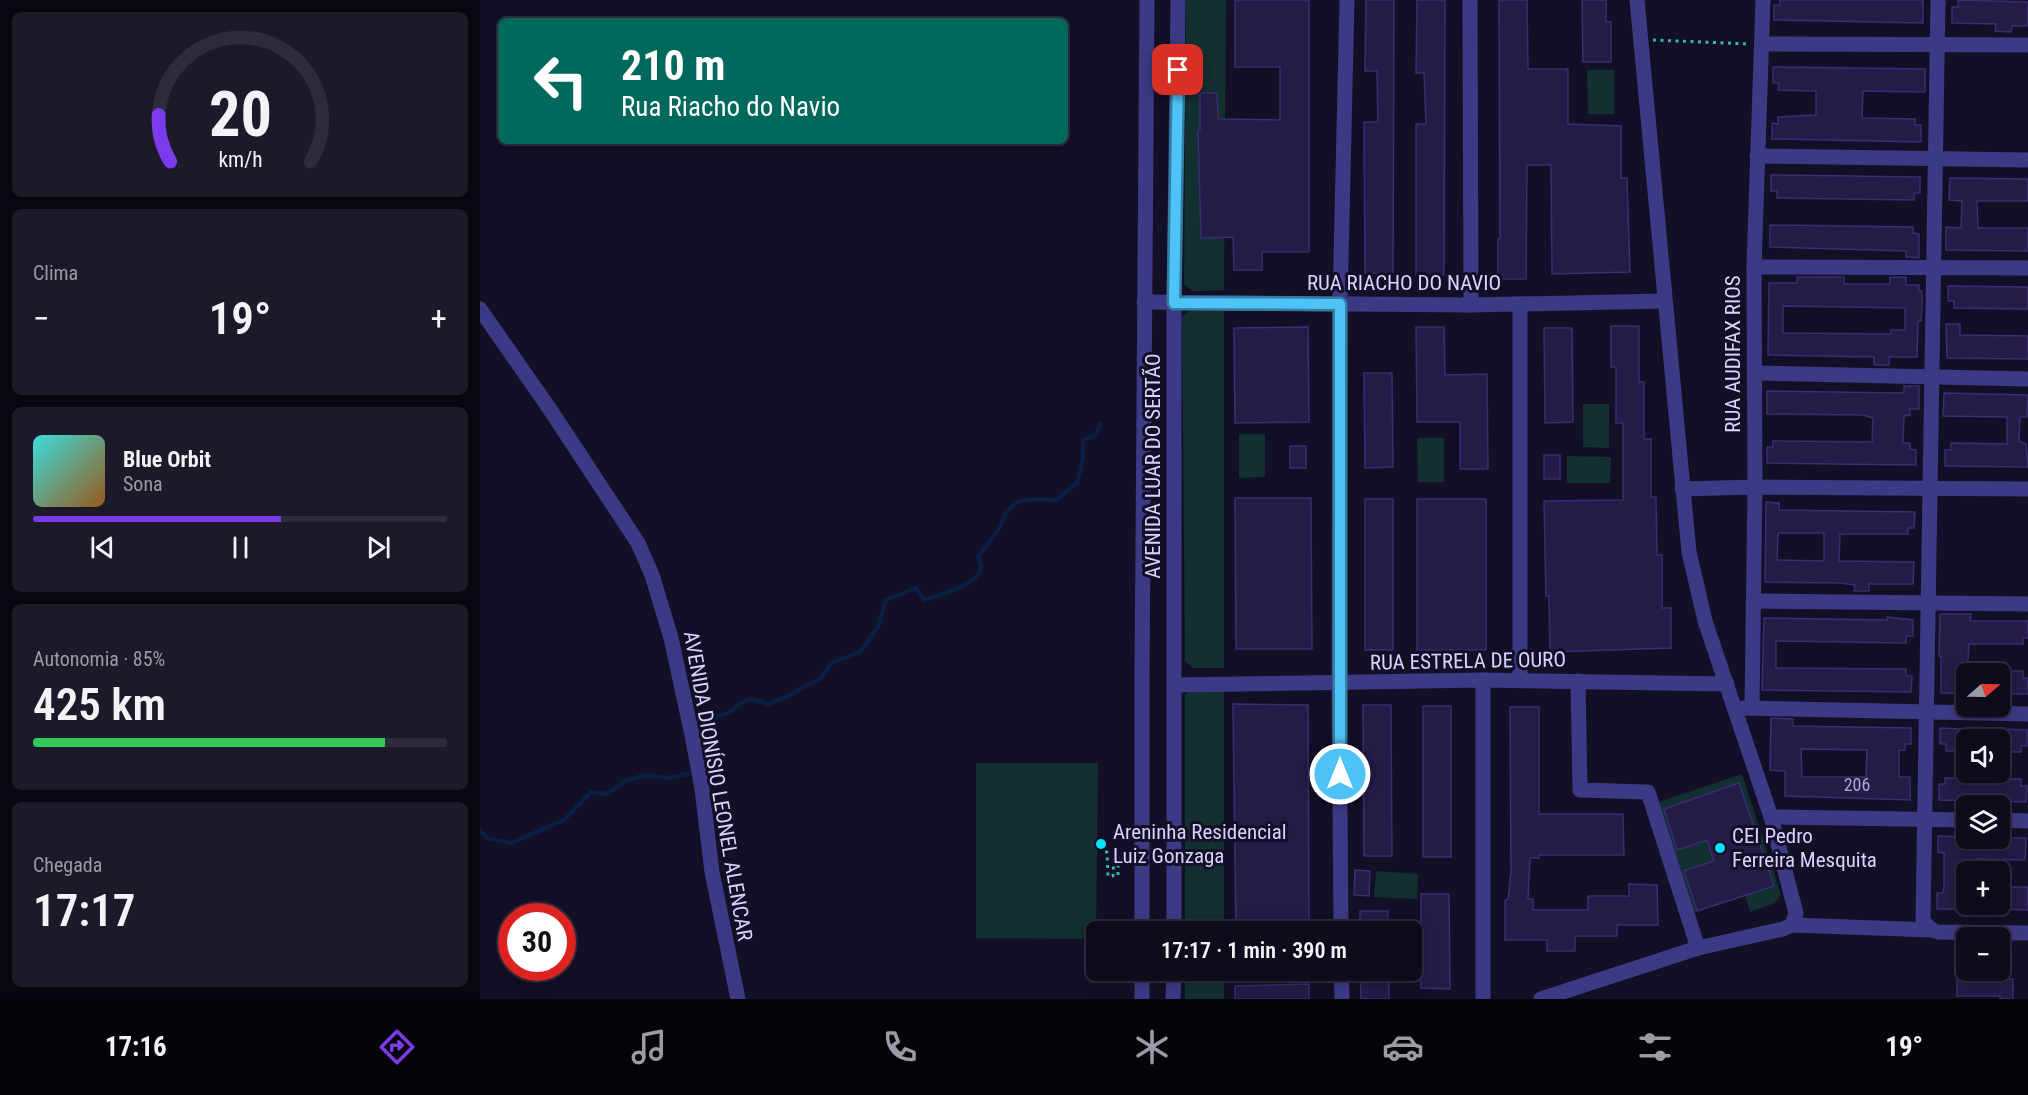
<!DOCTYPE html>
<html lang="pt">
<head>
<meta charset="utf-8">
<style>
	:root { --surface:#0e0b1c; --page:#1c1929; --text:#f1f3f6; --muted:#9b9ba3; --line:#2e2b3b; --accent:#7c3aed }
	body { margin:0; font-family:"Roboto Condensed",sans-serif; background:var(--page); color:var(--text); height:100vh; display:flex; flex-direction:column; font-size:22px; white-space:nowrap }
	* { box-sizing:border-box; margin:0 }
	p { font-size:20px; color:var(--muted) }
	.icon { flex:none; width:33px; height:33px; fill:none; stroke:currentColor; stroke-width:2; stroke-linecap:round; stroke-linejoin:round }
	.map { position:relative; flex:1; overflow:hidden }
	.details { display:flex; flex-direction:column; gap:12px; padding:12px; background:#08060f; width:480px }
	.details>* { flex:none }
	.hud { position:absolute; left:18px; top:18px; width:570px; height:126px; border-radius:9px; box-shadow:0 3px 15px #0003,0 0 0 2px var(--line); background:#00695c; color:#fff; overflow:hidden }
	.needle { width:39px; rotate:70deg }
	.controls { position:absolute; left:1476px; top:663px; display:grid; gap:12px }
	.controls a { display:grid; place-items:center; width:54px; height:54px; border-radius:9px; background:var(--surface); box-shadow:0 3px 15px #0003,0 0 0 2px var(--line); font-size:30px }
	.speed { position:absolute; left:18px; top:903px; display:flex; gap:12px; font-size:30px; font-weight:700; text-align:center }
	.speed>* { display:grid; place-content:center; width:78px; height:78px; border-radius:50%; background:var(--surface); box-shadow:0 3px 15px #0003,0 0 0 2px var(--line); line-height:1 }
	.speed .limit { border:9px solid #d22; background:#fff; color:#111 }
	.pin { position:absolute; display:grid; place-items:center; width:51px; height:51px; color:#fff; margin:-26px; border-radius:12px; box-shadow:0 3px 9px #0006 }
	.me { position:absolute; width:66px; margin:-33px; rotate:0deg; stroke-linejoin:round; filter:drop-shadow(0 0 4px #0008) }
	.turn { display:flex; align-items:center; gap:21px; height:126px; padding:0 24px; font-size:27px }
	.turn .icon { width:78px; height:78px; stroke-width:2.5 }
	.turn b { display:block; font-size:42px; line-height:51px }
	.big { font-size:45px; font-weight:600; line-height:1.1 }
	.details .card { flex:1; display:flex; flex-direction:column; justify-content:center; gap:9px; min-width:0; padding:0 21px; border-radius:9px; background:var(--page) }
	.details .dial { align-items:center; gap:0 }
	.dial svg { height:156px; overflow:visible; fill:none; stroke:var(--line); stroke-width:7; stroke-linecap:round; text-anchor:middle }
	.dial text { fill:var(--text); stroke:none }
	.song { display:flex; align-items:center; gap:18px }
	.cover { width:72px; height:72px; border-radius:9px; background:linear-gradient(135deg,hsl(180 70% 55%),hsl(30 70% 35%)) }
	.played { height:6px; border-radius:3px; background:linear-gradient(90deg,var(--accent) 60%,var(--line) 60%) }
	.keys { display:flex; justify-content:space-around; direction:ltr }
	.heat { display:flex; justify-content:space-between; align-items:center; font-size:33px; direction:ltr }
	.charge { height:9px; border-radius:4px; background:linear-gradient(90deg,#34c759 85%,var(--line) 0) }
	.trip { position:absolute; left:606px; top:921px; width:336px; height:60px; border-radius:9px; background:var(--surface); box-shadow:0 3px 15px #0003,0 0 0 2px var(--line); font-weight:600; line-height:60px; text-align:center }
	.dock { display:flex; height:96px; justify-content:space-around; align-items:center; background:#06040b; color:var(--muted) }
	.dock .icon { width:42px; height:42px }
	.dock .selected { color:var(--accent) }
	.dock b { font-size:27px; color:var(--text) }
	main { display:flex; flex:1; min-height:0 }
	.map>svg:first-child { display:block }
</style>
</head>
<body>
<main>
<section class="details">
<div class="card dial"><svg viewBox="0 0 100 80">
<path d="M14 69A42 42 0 1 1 86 69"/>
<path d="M14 69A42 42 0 0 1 8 45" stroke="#7c3aed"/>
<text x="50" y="56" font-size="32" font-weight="700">20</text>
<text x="50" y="72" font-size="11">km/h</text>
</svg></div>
<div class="card"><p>Clima</p>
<div class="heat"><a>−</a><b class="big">19°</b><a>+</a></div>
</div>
<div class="card">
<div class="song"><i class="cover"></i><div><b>Blue Orbit</b><p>Sona</p></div></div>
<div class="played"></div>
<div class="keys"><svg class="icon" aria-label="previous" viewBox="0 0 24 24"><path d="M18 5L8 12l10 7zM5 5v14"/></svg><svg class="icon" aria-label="pause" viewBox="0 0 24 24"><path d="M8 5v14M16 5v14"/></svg><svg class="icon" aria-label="next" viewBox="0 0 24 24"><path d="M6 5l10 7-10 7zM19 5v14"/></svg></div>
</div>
<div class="card"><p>Autonomia · 85%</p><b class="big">425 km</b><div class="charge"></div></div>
<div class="card"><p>Chegada</p><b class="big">17:17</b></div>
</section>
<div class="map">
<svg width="1548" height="999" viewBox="0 0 1548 999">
	<rect width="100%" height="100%" fill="#130f26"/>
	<!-- green -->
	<g fill="#12302f">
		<path d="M706,0H746L744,290L713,291L704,284Z"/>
		<path d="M1107,70H1134V114H1108Z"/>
		<path d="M710,311H744V668H713L705,661L702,316Z"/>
		<path d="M1103,404H1129V448L1103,447Z"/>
		<path d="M759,434H785V477L759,478Z"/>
		<path d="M937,438H964V482H938Z"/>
		<path d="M1087,456L1131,457L1130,483H1087Z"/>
		<path d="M744,688V931L705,932V695L711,690Z"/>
		<path d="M496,763H618L616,939L496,938Z"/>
		<path d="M1262,774L1301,895L1295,903L1270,912L1265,895L1294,885L1280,845L1252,855L1244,834L1273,824L1259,783L1184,809L1197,850L1227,840L1234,861L1204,871L1217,911L1214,912L1179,802Z"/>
		<path d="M896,871L938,874L937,899L894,897Z"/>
		<rect x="705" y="971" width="39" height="28"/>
	</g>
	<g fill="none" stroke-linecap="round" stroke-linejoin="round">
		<!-- stream -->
		<g stroke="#0a1f44" stroke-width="4.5">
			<path d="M230,763L233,762L236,717L250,712L261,703L271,699L288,704L304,698L341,678L351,663L380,652L398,627L406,600L436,588L444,600C458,596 501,584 501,567C501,563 499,560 498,557L519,529L526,512L539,501L558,499L576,500L597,483L603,459V440L616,435L620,424"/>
			<path d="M0,830L7,838L31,843L84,820L111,792L127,794L145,781L166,775L188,778L208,774"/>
		</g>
	</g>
	<!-- building -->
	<g fill="#241b47" stroke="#3b2d73" stroke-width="1.5" fill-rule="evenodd">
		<path d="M755,0H829V252H782V270H754L753,237L721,238L718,130H720V93H737L738,119L800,120V67H755Z"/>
		<path d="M886,0H914L913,273H885L884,122H898L897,71H885Z"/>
		<path d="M937,0H965L964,275H936V124H946L944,73H936Z"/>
		<path d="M1019,0H1047L1048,69H1088V124L1141,126V178H1147L1150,272L1072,274L1071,165H1047L1046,279H1018V239H1020Z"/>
		<path d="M1102,0H1126V22H1131V62H1103Z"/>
		<path d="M1300,0H1443V23L1294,20V5H1300Z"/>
		<path d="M1478,0L1548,2V24L1547,26H1532L1531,32L1515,31L1516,24L1472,23V7H1478Z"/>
		<path d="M1293,67L1445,69V92L1383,91L1382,118L1435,119V125H1441V142L1292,139V123L1298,124V117L1336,115V91L1298,90L1299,83H1293Z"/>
		<path d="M1291,175L1440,177V193H1434V200L1297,198V191H1291Z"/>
		<path d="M1470,178L1548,179V201H1497L1498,228H1548V251L1466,250V227L1481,228L1482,201L1469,200Z"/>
		<path d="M1290,225L1433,227V233L1439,234V258L1426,257V251L1290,247Z"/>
		<path d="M1317,277H1364V284H1410V277H1426V285H1439V291H1442V308L1441,321H1438L1437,357H1409V365H1394V357L1288,355L1289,283H1317ZM1303,306L1425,308V330H1411V334L1303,333Z"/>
		<path d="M1468,286L1548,287V309L1474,308V301H1468Z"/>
		<path d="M1466,324H1480V335L1548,336V359L1467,358Z"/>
		<path d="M1131,326H1159V382H1164V439H1171V497H1176L1177,555H1182V608H1191V648L1070,652L1069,596H1066L1064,501L1143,500V423H1136V367H1131Z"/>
		<path d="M828,327L829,422L755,423L754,328Z"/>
		<path d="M936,327H964L965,375L1007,374L1008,469H980V422H937Z"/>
		<path d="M1064,328H1092L1093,422L1065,423Z"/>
		<path d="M884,373H912L913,467L885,468Z"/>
		<path d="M1424,386H1439V409H1430V415L1424,416L1423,443H1430V449L1436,450V465L1287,463V447H1293V441L1392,442L1393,418L1383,415L1287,414V391L1424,393Z"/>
		<path d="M1464,393L1548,395L1547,417H1540L1539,441L1546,444L1548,467L1465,466V450H1471V443L1527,444V417L1463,416Z"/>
		<rect x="810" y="446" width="16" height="22"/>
		<rect x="1064" y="455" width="16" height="24"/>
		<path d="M755,498H831L832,649H756Z"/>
		<rect x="885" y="499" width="28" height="151"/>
		<rect x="937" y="499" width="69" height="151"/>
		<path d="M1286,502L1299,503V510L1435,512L1434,528H1428V534H1360L1359,561L1434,562L1433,584H1389V591H1374L1375,585L1359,583L1285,582ZM1298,533H1344V561L1297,560Z"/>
		<path d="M1460,614H1491L1490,621H1548V638H1543V644H1489L1486,693H1461V656H1459Z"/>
		<path d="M1407,617L1433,620V636H1426V643L1296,641V668L1426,669V676H1432L1431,692L1282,690L1284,618L1407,620Z"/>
		<path d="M1523,671H1543V678H1548V694H1523Z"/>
		<path d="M753,704L828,705L829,932H756Z"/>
		<path d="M883,705H911L912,856H884Z"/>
		<rect x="943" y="706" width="28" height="151"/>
		<path d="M1030,707H1059V814H1143L1144,855H1059V858H1050L1048,899H1053V910H1108V896H1149V884L1177,885L1178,925H1137V936H1095V951H1067V940H1025V900L1028,899L1031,872Z"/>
		<path d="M1291,718L1313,719V726L1431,728V744H1425V750H1419V777H1430V800L1305,796V771L1290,770ZM1321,749L1387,750L1386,777H1322Z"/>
		<path d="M1460,728L1486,729L1485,745H1480V751H1466V744H1460Z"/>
		<path d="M1522,729L1547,730V746H1541V752H1527L1528,745H1522Z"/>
		<path d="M1465,778L1541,779V786H1547L1546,802L1459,800V784H1465Z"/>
		<path d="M1259,783L1294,886L1217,911L1204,871L1234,861L1227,840L1197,850L1184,809Z"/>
		<path d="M1458,836L1484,837V838H1546L1545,860L1497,859L1495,867L1478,866L1477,893H1483V909H1457V893H1463L1464,886V853L1458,852Z"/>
		<path d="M875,870L890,871L889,896L874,895Z"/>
		<path d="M1525,887H1548V910L1520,909V893H1525Z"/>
		<path d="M941,894H969L970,989L941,988Z"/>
		<path d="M880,911H908V928H902V932H887V928H880Z"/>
		<path d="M880,970H909V999H881Z"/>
		<path d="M1479,970H1498L1499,979H1533V999H1520V996H1477V974H1479Z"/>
		<path d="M829,984V999H755V986Z"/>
	</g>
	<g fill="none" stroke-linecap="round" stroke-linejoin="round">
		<!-- path -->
		<g stroke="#2fb8b0" stroke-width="3" stroke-dasharray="3 4.5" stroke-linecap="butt">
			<path d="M1173,40L1269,44"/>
			<path d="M625,852H627L628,876H633L634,854H638V876"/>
		</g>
		<!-- minor -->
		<g stroke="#3d3a85" stroke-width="15">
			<path d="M990,0L991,305"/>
			<path d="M1458,0L1443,921L1452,930L1458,932L1548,933"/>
			<path d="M1283,44L1548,45"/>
			<path d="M1277,156L1548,160"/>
			<path d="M1274,267L1548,268"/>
			<path d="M664,302L991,305L1184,301"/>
			<path d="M1040,305V680"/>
			<path d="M0,309L69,408L158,543L172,575L191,638L212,735L222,789L232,872L258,999"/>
			<path d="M1275,373L1548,379"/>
			<path d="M1202,489L1275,487L1548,489"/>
			<path d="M1273,601L1548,604"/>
			<path d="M1003,680V999"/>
			<path d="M1098,681L1100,790L1168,792L1218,948"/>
			<path d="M695,685L1003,680L1247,684"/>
			<path d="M1263,708L1548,714"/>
			<path d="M1272,708L1275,487L1274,267L1283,0"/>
			<path d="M1291,817L1486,820"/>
			<path d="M1520,820L1548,821"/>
			<path d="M1312,925L1452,930"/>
			<path d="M662,932V677L667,0"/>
			<path d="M694,932V303L698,0"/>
			<path d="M861,932L859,683L860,304L867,0"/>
			<path d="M662,970V999"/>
			<path d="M861,970L862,999"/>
			<path d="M693,999L694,970"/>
			<path d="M1061,999L1218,948L1303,929L1312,925L1316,913L1291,817L1225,621L1209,552L1157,0"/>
		</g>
	</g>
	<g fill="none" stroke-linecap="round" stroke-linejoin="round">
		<!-- route casing -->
		<g stroke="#337fa1" stroke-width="15">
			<path id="route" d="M698,70L694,303L860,304V774"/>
		</g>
		<!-- route -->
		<use href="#route" stroke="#4fc3f7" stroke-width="10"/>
	</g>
	<!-- markers -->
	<g fill="#00e5ff" stroke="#130f26" stroke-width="2">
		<circle cx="621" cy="844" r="6"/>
		<circle cx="1240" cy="848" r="6"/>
	</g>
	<g text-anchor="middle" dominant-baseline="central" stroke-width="6" stroke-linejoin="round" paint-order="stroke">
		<!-- number labels -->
		<g font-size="18" fill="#aca6d1">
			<text x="1377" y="784">206</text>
		</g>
		<!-- street labels -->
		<g font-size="21" fill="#d9d4ff" stroke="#130f26">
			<text x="924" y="283">RUA RIACHO DO NAVIO</text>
			<text transform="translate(1253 354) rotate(-90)">RUA AUDIFAX RIOS</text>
			<text transform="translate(673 466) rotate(-90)">AVENIDA LUAR DO SERTÃO</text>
			<text transform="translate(988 661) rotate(-1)">RUA ESTRELA DE OURO</text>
			<text transform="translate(238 786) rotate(80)">AVENIDA DIONÍSIO LEONEL ALENCAR</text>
		</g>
		<!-- poi labels -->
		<g font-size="21" fill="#d9d4ff" stroke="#130f26" text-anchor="start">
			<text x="633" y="832">Areninha Residencial<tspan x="633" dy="24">Luiz Gonzaga</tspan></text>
			<text x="1252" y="836">CEI Pedro<tspan x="1252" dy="24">Ferreira Mesquita</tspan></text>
		</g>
	</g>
</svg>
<div class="controls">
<a><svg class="needle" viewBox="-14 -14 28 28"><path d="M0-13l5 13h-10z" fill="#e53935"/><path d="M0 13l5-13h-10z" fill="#9b9ba3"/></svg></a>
<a><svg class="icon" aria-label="sound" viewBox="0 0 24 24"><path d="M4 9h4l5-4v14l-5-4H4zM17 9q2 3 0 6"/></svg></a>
<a><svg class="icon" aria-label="layers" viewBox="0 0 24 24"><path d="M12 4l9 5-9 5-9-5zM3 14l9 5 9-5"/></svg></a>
<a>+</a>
<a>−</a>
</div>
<div class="speed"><div class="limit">30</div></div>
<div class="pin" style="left:698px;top:70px;background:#d93025"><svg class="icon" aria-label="arrive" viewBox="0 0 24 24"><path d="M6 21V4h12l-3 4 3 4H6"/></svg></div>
<svg class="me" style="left:860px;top:774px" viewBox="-20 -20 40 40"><circle r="17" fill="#4fc3f7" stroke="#fff" stroke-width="3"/><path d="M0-11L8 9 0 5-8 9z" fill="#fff"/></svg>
<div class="trip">17:17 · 1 min · 390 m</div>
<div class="hud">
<div class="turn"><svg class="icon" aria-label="left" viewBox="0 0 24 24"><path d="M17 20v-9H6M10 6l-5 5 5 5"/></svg><div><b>210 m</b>Rua Riacho do Navio</div></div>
</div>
</div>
</main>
<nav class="dock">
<b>17:16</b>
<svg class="icon selected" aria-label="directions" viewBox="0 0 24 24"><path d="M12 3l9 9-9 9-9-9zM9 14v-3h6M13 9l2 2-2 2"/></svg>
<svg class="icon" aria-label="music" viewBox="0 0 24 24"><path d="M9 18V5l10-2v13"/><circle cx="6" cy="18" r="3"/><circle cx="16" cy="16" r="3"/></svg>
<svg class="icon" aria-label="phone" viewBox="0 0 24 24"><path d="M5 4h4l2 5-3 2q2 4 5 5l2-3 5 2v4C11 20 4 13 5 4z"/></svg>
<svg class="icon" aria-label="climate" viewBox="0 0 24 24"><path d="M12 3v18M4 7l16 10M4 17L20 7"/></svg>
<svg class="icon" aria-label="car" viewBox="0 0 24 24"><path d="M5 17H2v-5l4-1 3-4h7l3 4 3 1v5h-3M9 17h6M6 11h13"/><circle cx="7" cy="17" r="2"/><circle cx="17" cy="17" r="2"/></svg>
<svg class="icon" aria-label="filters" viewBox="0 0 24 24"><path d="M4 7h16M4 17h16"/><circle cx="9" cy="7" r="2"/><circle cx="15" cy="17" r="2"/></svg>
<b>19°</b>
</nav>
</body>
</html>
